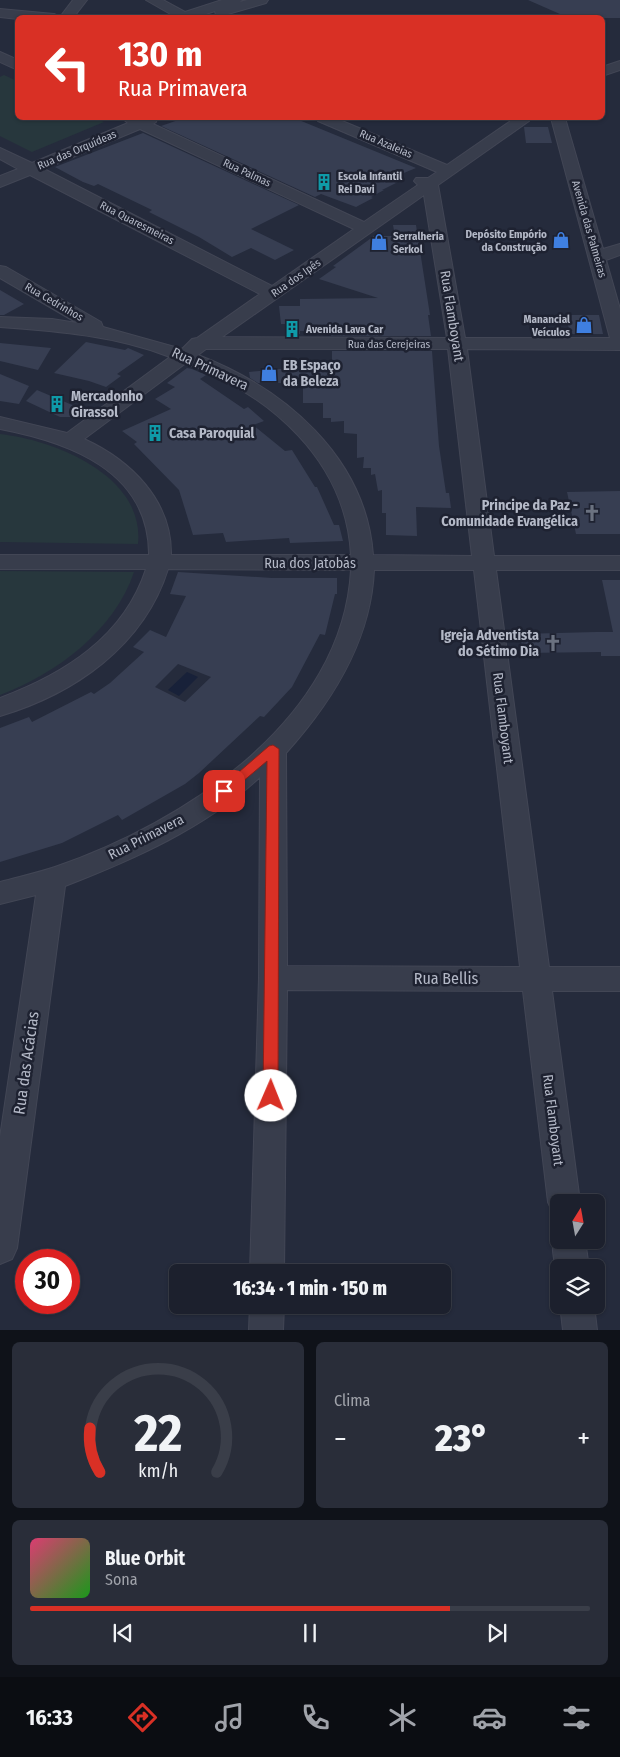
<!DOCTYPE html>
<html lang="pt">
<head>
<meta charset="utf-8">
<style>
	:root { --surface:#1c202d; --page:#292d39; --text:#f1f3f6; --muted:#a0a3aa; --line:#3a3e49; --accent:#d93025 }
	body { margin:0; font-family:"Fira Sans Condensed",sans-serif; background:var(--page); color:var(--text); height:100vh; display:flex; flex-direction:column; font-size:19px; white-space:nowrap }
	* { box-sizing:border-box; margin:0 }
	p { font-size:16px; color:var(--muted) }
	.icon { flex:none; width:28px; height:28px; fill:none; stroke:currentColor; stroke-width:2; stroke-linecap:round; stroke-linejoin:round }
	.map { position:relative; height:1330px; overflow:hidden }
	.side { display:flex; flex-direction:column; gap:12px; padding:12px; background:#0f1219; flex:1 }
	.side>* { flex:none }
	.banner { position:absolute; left:15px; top:15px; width:590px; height:105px; border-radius:8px; box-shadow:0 1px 4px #0004,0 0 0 1px var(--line); background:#d93025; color:#fff; overflow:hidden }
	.needle { width:32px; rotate:11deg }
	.fabs { position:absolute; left:550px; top:1194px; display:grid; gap:10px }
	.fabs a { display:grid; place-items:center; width:55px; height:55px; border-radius:8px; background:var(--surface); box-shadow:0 1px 4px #0004,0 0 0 1px var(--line); font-size:25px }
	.speed { position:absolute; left:15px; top:1249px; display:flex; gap:10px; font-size:25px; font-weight:700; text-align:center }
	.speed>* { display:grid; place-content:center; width:65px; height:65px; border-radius:50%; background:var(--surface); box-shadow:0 1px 4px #0004,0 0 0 1px var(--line); line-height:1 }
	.speed .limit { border:8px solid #d22; background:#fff; color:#111 }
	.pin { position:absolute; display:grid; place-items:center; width:42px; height:42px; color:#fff; margin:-21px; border-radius:10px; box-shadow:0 2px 8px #0006 }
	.me { position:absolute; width:55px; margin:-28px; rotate:1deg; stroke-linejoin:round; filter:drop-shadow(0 0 4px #0008) }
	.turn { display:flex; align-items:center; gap:18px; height:105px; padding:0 20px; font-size:22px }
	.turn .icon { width:65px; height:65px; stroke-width:2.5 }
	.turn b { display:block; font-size:35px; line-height:42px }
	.big { font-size:38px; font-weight:800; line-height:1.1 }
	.side .card { flex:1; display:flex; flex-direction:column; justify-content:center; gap:8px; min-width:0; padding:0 18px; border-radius:8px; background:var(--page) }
	.side .dial { align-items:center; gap:0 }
	.dial svg { height:130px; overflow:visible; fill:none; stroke:var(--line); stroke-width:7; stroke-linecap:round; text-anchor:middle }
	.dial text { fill:var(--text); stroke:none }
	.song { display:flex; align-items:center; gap:15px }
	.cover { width:60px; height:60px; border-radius:8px; background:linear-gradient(135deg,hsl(340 70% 55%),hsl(120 70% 35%)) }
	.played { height:5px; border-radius:2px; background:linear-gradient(90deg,var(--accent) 75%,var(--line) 75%) }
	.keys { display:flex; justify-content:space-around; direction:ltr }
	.heat { display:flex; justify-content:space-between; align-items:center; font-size:28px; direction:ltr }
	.side .tiles { flex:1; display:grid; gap:12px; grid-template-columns:1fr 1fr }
	.card:last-child { grid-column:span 2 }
	.trip { position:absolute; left:169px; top:1264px; width:282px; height:50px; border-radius:8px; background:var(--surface); box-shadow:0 1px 4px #0004,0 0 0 1px var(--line); font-weight:800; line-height:50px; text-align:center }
	.menu { display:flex; height:80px; justify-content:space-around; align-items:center; background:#0b0d12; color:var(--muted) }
	.menu .icon { width:35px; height:35px }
	.menu .selected { color:var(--accent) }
	.menu b { font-size:22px; color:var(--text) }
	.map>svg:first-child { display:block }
</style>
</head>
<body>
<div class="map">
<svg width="620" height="1330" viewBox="0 0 620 1330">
	<rect width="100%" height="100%" fill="#252b3c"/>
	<!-- green -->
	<g fill="#27373d">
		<path d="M4,75L17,81L18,118H95L104,122L32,152L0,136V77Z"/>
		<path d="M0,434C55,440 145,476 138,544L0,542Z"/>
		<path d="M0,571L134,572C115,630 56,674 0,695Z"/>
	</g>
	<!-- water -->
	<path fill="#182139" d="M187,672L198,677L179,696L168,690Z"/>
	<!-- building -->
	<g fill="#373e52" fill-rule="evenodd">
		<path d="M528,0H620V18H569Z"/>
		<path d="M184,118H294L416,168L394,177L402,180L382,190H384L371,197L373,198L356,207L321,194L315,197L161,126Z"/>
		<path d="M524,127H548L552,143H526Z"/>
		<path d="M143,133L299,205L251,229L294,250L275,260L251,248L232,257L199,237L149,212L152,210L98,184L94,186L83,182L55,167Z"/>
		<path d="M393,225H416L430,315H428L431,336H331V331H300V334H285V324H281L279,306H300V299L378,298L319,279L336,267L333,266L374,236H395Z"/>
		<path d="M0,290L24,304L4,315H0Z"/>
		<path d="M566,315H599L603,334H570Z"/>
		<path d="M86,342L125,350L128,348L144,355L117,374L121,376L106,387L89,381L54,373Z"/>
		<path d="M0,343L51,348L38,370L0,361Z"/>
		<path d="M332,351H432L439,446L446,493H449L451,508L416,507L417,536L386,535V513H382V490L378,491L375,474L371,475V468H363L364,457L357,458V434L344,433V421L331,422V418H323V403H303V383H258L250,378L249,372L290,368L332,372Z"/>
		<path d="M187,368L192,369L206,375L200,379L244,409L248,407L264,421L253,425L285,451L292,450L315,487H317L334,525H339L343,541L290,543L289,538L226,542L223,533L193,535L179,490L134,444L137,442L122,431L171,409L155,399L175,387L167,383Z"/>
		<path d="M0,374L29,386L19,404L0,401Z"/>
		<path d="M37,390L91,413L85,417H60L26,401Z"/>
		<path d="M620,491V534H576L567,492Z"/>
		<path d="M178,572L272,578H337V594H335L325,635L320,634L292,687L264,717L260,716L199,773L185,784L122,820L118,815L62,843L0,862V728L29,717L32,722L91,692L94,694L110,683L144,652L133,647L150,630L166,637L186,596L170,594ZM178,664L211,677L185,702L155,687Z"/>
		<path d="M602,580H620V632H613Z"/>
		<path d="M596,632H620V656H601V652L523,653L520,634Z"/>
	</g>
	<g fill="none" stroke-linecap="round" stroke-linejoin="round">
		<!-- minor casing -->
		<g stroke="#424655" stroke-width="2">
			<g id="minor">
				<path d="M73,0H87L73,18L18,19L0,17V9L54,14L60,17Z"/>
				<path d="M146,0H163L185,12L222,0H242L240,2L247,0H268L266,3L221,16L216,15L215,11L194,18H173L174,16Z"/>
				<path d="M0,52L18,60V70L0,62Z"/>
				<path d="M620,61V70L602,76V67Z"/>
				<path d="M122,118H157L156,122L153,124L364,222L418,185L414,181L416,178H428L437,172L318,121L316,118H335L447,165L515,118H531L529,121L438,185L465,338H610L551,118H565L603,249L620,244V255L606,260L620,309V350L467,349L494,556H620V570H496L549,967H620V991H552L580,1202H559V1215L553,1213L548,1202L523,991L287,990L284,1272H250L259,978L260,777C205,828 134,859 65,886L17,1248L12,1259L0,1264V1137L36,895L0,904V882C18,877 37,873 55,867C184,823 343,720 351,570L168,569C144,646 74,694 0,716V698C64,674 124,637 146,569H0V555H149V553C148,470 68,442 0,429V417L67,433L170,357C116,336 58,331 0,327V317L52,319L77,323L0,278V266L6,267L101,322L103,327L182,349L192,339L197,338L260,294L30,175L0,187V176L18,169L0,159V148L32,163L128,123ZM140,129L354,229L272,286L44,169ZM424,195L447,338L222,337ZM206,349H448L472,556L373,555C366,457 284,388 198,355ZM186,363C270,395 346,460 351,555H171C172,500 130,460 84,439ZM374,570H474L520,967L287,966L286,753C332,702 371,641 374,570Z"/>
				<path d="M559,1228V1240H585L589,1268H559V1276C553,1262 549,1240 559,1228Z"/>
				<path d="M250,1305H284L283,1330H249Z"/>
				<path d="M560,1305H594L597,1330H563Z"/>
			</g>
		</g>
		<!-- minor -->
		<use href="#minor" fill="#383d4c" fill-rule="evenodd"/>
	</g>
	<!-- route -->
	<path fill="#d93025" stroke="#8d1f18" d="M273,745L279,749L278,1096L276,1100L271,1102L265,1100L263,1096L267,761L228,794H219L217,791L269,746Z"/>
	<!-- icons -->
	<defs>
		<g id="building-bare" transform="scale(1.35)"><path d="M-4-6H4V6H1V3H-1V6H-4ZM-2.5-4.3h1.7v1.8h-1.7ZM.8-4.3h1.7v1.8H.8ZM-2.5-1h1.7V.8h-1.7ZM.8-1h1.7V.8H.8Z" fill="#0f9aa8" stroke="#1e2231" stroke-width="2.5" paint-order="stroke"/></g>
		<g id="shop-bare" transform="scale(1.35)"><path d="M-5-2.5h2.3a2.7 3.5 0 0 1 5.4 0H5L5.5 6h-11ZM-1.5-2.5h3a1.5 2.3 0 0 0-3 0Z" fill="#3f7fe0" stroke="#1e2231" stroke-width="2.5" paint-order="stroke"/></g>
		<g id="church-bare" transform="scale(1.35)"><path d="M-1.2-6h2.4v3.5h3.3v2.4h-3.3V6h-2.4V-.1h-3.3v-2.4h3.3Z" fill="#6b7280" stroke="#1e2231" stroke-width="2.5" paint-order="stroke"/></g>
	</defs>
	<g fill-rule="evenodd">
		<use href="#building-bare" x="324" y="182"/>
		<use href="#shop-bare" x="561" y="240"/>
		<use href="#shop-bare" x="379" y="242"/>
		<use href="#shop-bare" x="584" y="325"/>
		<use href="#building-bare" x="292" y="329"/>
		<use href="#shop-bare" x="269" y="373"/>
		<use href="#building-bare" x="57" y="404"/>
		<use href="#building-bare" x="155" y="433"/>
		<use href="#church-bare" x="592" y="513"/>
		<use href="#church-bare" x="553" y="643"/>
	</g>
	<g text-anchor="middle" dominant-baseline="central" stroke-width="5" stroke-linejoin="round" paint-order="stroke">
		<!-- far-street labels -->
		<g font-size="11" fill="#b4b9c7" stroke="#1e2231">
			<text transform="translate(386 144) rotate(23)">Rua Azaleias</text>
			<text transform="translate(77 150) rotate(-23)">Rua das Orquídeas</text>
			<text transform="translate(247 173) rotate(25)">Rua Palmas</text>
			<text transform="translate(137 223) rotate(27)">Rua Quaresmeiras</text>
			<text transform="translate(589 229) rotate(74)">Avenida das Palmeiras</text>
			<text transform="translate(296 278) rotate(-35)">Rua dos Ipês</text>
			<text transform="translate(54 302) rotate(30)">Rua Cedrinhos</text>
			<text x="389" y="344">Rua das Cerejeiras</text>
		</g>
		<!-- far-poi labels -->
		<g font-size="11" font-weight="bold" fill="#b4b9c7" stroke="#1e2231" text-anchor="start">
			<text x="338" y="176">Escola Infantil<tspan x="338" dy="13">Rei Davi</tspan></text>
			<text x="547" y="234" text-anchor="end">Depósito Empório<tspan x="547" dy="13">da Construção</tspan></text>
			<text x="393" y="236">Serralheria<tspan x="393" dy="13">Serkol</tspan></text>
			<text x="570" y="319" text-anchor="end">Manancial<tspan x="570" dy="13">Veículos</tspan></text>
			<text x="306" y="329">Avenida Lava Car</text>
		</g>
		<!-- street labels -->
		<g font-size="14" fill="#b4b9c7" stroke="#1e2231">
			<text transform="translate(452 316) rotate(81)">Rua Flamboyant</text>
			<text transform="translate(210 369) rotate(25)">Rua Primavera</text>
			<text x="310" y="563">Rua dos Jatobás</text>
			<text transform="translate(503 718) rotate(83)">Rua Flamboyant</text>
			<text transform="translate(146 837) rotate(-27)">Rua Primavera</text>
			<text transform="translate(553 1120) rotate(83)">Rua Flamboyant</text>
		</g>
		<!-- poi labels -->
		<g font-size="14" font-weight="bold" fill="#b4b9c7" stroke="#1e2231" text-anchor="start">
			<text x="283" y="365">EB Espaço<tspan x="283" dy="16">da Beleza</tspan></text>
			<text x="71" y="396">Mercadonho<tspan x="71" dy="16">Girassol</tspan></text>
			<text x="169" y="433">Casa Paroquial</text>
			<text x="578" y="505" text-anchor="end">Principe da Paz -<tspan x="578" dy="16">Comunidade Evangélica</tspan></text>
			<text x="539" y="635" text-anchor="end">Igreja Adventista<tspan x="539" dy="16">do Sétimo Dia</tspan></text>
		</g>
		<!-- near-street labels -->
		<g font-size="16" fill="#b4b9c7" stroke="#1e2231">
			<text x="446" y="978">Rua Bellis</text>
			<text transform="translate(26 1063) rotate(-82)">Rua das Acácias</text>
		</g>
	</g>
</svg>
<div class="fabs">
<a><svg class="needle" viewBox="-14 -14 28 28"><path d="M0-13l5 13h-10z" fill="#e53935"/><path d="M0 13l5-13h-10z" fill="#a0a3aa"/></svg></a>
<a><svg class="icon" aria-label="layers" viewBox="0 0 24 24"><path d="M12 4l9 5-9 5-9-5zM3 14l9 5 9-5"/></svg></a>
</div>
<div class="speed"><div class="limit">30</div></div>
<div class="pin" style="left:224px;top:791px;background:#d93025"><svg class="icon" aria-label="arrive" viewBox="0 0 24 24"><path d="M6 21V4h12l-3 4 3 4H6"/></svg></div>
<svg class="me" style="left:271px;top:1096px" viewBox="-20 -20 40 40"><circle r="19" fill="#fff"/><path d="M0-13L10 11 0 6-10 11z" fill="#d93025"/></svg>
<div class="trip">16:34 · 1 min · 150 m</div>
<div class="banner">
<div class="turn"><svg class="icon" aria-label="left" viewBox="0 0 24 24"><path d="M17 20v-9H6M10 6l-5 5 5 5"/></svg><div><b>130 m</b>Rua Primavera</div></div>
</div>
</div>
<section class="side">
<div class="tiles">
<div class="card dial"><svg viewBox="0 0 100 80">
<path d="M14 69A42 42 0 1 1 86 69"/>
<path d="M14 69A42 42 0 0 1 8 42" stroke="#d93025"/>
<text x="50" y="56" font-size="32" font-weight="700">22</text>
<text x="50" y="72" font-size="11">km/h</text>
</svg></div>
<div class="card"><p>Clima</p>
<div class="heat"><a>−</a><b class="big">23°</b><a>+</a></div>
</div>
<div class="card">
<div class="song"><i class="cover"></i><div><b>Blue Orbit</b><p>Sona</p></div></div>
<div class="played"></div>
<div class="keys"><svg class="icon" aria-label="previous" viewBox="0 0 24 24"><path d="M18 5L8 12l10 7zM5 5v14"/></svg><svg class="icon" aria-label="pause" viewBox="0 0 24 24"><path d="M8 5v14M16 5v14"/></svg><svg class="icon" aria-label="next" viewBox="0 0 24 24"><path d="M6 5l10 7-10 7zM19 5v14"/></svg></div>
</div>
</div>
</section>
<nav class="menu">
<b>16:33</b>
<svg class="icon selected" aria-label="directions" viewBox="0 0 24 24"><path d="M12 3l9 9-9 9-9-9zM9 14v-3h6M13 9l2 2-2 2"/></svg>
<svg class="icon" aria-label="music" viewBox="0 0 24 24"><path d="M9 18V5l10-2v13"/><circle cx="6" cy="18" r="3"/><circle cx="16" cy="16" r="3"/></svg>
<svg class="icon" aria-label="phone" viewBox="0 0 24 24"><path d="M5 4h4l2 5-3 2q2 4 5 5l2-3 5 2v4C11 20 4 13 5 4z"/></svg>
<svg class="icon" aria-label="climate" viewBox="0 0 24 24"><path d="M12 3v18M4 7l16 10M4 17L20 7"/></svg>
<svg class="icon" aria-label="car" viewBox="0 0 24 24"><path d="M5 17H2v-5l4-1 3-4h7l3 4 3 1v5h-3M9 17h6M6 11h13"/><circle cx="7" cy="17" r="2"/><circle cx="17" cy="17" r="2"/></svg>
<svg class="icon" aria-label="filters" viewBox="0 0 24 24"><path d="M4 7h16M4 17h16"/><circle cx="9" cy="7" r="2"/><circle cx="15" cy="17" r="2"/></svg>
</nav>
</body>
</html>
